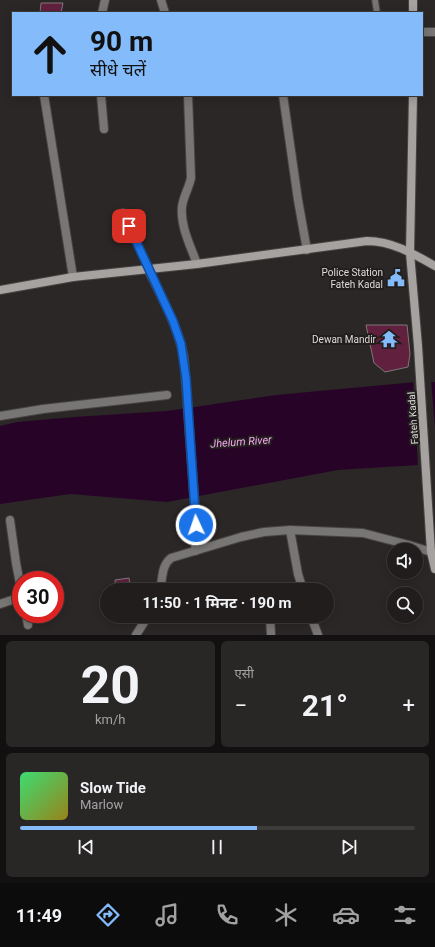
<!DOCTYPE html>
<html lang="hi">
<head>
<meta charset="utf-8">
<style>
	:root { --surface:#211d1d; --page:#292626; --text:#f1f3f6; --muted:#a2a2a4; --line:#3e3b3b; --accent:#84bcfb }
	body { margin:0; font-family:Roboto,"Noto Sans Devanagari",sans-serif; background:var(--page); color:var(--text); height:100vh; display:flex; flex-direction:column; font-size:15px; white-space:nowrap }
	* { box-sizing:border-box; margin:0 }
	p { font-size:13px; color:var(--muted) }
	.icon { flex:none; width:22px; height:22px; fill:none; stroke:currentColor; stroke-width:2; stroke-linecap:round; stroke-linejoin:round }
	.map { position:relative; height:635px; overflow:hidden }
	.side { display:flex; flex-direction:column; gap:6px; padding:6px; background:#121010; flex:1 }
	.side>* { flex:none }
	.top-card { position:absolute; left:12px; top:12px; width:411px; height:84px; border-radius:0px; box-shadow:0 2px 10px #0003,0 0 0 1px var(--line); background:#84bcfb; color:#111; overflow:hidden }
	.controls { position:absolute; left:387px; top:543px; display:grid; gap:8px }
	.controls a { display:grid; place-items:center; width:36px; height:36px; border-radius:50%; background:var(--surface); box-shadow:0 2px 10px #0003,0 0 0 1px var(--line); font-size:20px }
	.speed { position:absolute; left:12px; top:571px; display:flex; gap:8px; font-size:20px; font-weight:700; text-align:center }
	.speed>* { display:grid; place-content:center; width:52px; height:52px; border-radius:50%; background:var(--surface); box-shadow:0 2px 10px #0003,0 0 0 1px var(--line); line-height:1 }
	.speed .limit { border:6px solid #d22; background:#fff; color:#111 }
	.pin { position:absolute; display:grid; place-items:center; width:34px; height:34px; color:#fff; margin:-17px; border-radius:8px; box-shadow:0 2px 6px #0006 }
	.me { position:absolute; width:44px; margin:-22px; rotate:357deg; stroke-linejoin:round; filter:drop-shadow(0 0 3px #0008) }
	.turn { display:flex; align-items:center; gap:14px; height:84px; padding:0 12px; font-size:18px }
	.turn .icon { width:52px; height:52px; stroke-width:2.5 }
	.turn b { display:block; font-size:28px; line-height:34px }
	.big { font-size:30px; font-weight:700; line-height:1.1 }
	.side .card { flex:1; display:flex; flex-direction:column; justify-content:center; gap:6px; min-width:0; padding:0 14px; border-radius:6px; background:var(--page) }
	.side .dial { align-items:center; gap:0 }
	.dial b { font-size:52px; line-height:1 }
	.song { display:flex; align-items:center; gap:12px }
	.cover { width:48px; height:48px; border-radius:6px; background:linear-gradient(135deg,hsl(140 70% 55%),hsl(50 70% 35%)) }
	.played { height:4px; border-radius:2px; background:linear-gradient(90deg,var(--accent) 60%,var(--line) 60%) }
	.keys { display:flex; justify-content:space-around; direction:ltr }
	.heat { display:flex; justify-content:space-between; align-items:center; font-size:22px; direction:ltr }
	.side .tiles { flex:1; display:grid; gap:6px; grid-template-columns:1fr 1fr }
	.card:last-child { grid-column:span 2 }
	.trip { position:absolute; left:100px; top:583px; width:234px; height:40px; border-radius:20px; background:var(--surface); box-shadow:0 2px 10px #0003,0 0 0 1px var(--line); font-weight:700; line-height:40px; text-align:center }
	.tab-bar { display:flex; height:64px; justify-content:space-around; align-items:center; background:#0d0c0c; color:var(--muted) }
	.tab-bar .icon { width:28px; height:28px }
	.tab-bar .on { color:var(--accent) }
	.tab-bar b { font-size:18px; color:var(--text) }
	.map>svg:first-child { display:block }
</style>
</head>
<body>
<div class="map">
<svg width="435" height="635" viewBox="0 0 435 635">
	<rect width="100%" height="100%" fill="#2c2727"/>
	<!-- water -->
	<path fill="#270327" d="M416,382H435V464L338,470L167,502L70,494L0,504V426L17,422L74,417L167,411L276,395Z"/>
	<!-- pier -->
	<path fill="#2c2727" d="M413,380H431L435,428V466L418,467Z"/>
	<!-- building -->
	<g fill="#62203f" stroke="#7c7779">
		<path d="M41,3H63L61,13H40Z"/>
		<path d="M366,325H407L410,354L408,367L385,372L374,363Z"/>
		<path d="M129,578L131,590H116L115,580Z"/>
	</g>
	<g fill="none" stroke-linecap="round" stroke-linejoin="round">
		<!-- lane casing -->
		<g stroke="#484444" stroke-width="8">
			<g id="lane">
				<path d="M375,0L377,13"/>
				<path d="M123,212L148,269"/>
			</g>
		</g>
		<!-- street casing -->
		<g stroke="#484444" stroke-width="10">
			<g id="street">
				<path d="M161,0L165,13"/>
				<path d="M102,13L105,0"/>
				<path d="M422,32H435"/>
				<path d="M44,95L73,277"/>
				<path d="M101,95L104,129"/>
				<path d="M188,95L191,178C189,188 183,197 182,207C180,226 191,247 197,264"/>
				<path d="M283,95L298,200L307,250"/>
				<path d="M148,269C162,298 178,326 184,358L195,509L196,538L195,551"/>
				<path d="M0,416L43,409L167,395"/>
				<path d="M10,520L16,563L21,589"/>
				<path d="M290,530L298,574L303,590"/>
				<path d="M268,588V590"/>
				<path d="M160,590C163,578 161,566 171,558L241,537L264,532L290,530L363,533L409,545L431,552"/>
				<path d="M0,604L21,597"/>
				<path d="M26,614L28,625"/>
				<path d="M270,616L271,635"/>
				<path d="M311,616L318,635"/>
				<path d="M136,635L148,616"/>
			</g>
		</g>
		<!-- secondary casing -->
		<g stroke="#484444" stroke-width="10">
			<g id="secondary">
				<path d="M413,0V13"/>
				<path d="M413,95L410,253L418,346L431,552L435,569"/>
				<path d="M0,290L73,277L197,264L367,241C392,241 414,254 435,266"/>
			</g>
		</g>
		<!-- lane -->
		<use href="#lane" stroke="#787675" stroke-width="5.5"/>
		<!-- street -->
		<use href="#street" stroke="#787675" stroke-width="8"/>
		<!-- secondary -->
		<use href="#secondary" stroke="#a5a2a0" stroke-width="8"/>
	</g>
	<g fill="none" stroke-linecap="round" stroke-linejoin="round">
		<!-- route casing -->
		<g stroke="#114b97" stroke-width="10">
			<path id="route" d="M129,226L173,321L181,344L186,378L196,525"/>
		</g>
		<!-- route -->
		<use href="#route" stroke="#1a73e8" stroke-width="7"/>
	</g>
	<!-- icons -->
	<defs>
		<g id="civic-bare" transform="scale(1.38)"><path d="M-.6-6.5H3V-4.5H.6V-3L4-1V1h2V6H-6V1h2V-1L-.6-3ZM-1.2 2.5V6h2.4V2.5Z" fill="#84bcfb" stroke="#221e1e" stroke-width="2.5" paint-order="stroke"/></g>
		<g id="temple-bare" transform="scale(1.38)"><path d="M0-6L5-2H3V0L6.5 2.5H4V6H1.5V3h-3V6H-4V2.5H-6.5L-3 0V-2H-5Z" fill="#84bcfb" stroke="#221e1e" stroke-width="2.5" paint-order="stroke"/></g>
	</defs>
	<g fill-rule="evenodd">
		<use href="#civic-bare" x="396" y="278"/>
		<use href="#temple-bare" x="389" y="339"/>
	</g>
	<g text-anchor="middle" dominant-baseline="central" stroke-width="4" stroke-linejoin="round" paint-order="stroke">
		<!-- poi labels -->
		<g font-size="10" fill="#dedbdb" stroke="#221e1e" text-anchor="end">
			<text x="383" y="272">Police Station<tspan x="383" dy="12">Fateh Kadal</tspan></text>
			<text x="376" y="339">Dewan Mandir</text>
		</g>
		<!-- street labels -->
		<g font-size="10" fill="#dedbdb" stroke="#221e1e">
			<text transform="translate(413 418) rotate(-94)">Fateh Kadal</text>
		</g>
		<!-- water labels -->
		<g font-size="11" font-style="italic" fill="#f4a5ef" stroke="#221e1e">
			<text transform="translate(241 442) rotate(-4)">Jhelum River</text>
		</g>
	</g>
</svg>
<div class="controls">
<a><svg class="icon" aria-label="sound" viewBox="0 0 24 24"><path d="M4 9h4l5-4v14l-5-4H4zM17 9q2 3 0 6"/></svg></a>
<a><svg class="icon" aria-label="search" viewBox="0 0 24 24"><circle cx="10" cy="10" r="6"/><path d="M15 15l6 6"/></svg></a>
</div>
<div class="speed"><div class="limit">30</div></div>
<div class="pin" style="left:129px;top:226px;background:#d93025"><svg class="icon" aria-label="arrive" viewBox="0 0 24 24"><path d="M6 21V4h12l-3 4 3 4H6"/></svg></div>
<svg class="me" style="left:196px;top:525px" viewBox="-20 -20 40 40"><circle r="17" fill="#1a73e8" stroke="#fff" stroke-width="3"/><path d="M0-11L8 9 0 5-8 9z" fill="#fff"/></svg>
<div class="trip">11:50 · 1 मिनट · 190 m</div>
<div class="top-card">
<div class="turn"><svg class="icon" aria-label="ahead" viewBox="0 0 24 24"><path d="M12 20V5M6 11l6-6 6 6"/></svg><div><b>90 m</b>सीधे चलें</div></div>
</div>
</div>
<section class="side">
<div class="tiles">
<div class="card dial"><b>20</b><p>km/h</p></div>
<div class="card"><p>एसी</p>
<div class="heat"><a>−</a><b class="big">21°</b><a>+</a></div>
</div>
<div class="card">
<div class="song"><i class="cover"></i><div><b>Slow Tide</b><p>Marlow</p></div></div>
<div class="played"></div>
<div class="keys"><svg class="icon" aria-label="previous" viewBox="0 0 24 24"><path d="M18 5L8 12l10 7zM5 5v14"/></svg><svg class="icon" aria-label="pause" viewBox="0 0 24 24"><path d="M8 5v14M16 5v14"/></svg><svg class="icon" aria-label="next" viewBox="0 0 24 24"><path d="M6 5l10 7-10 7zM19 5v14"/></svg></div>
</div>
</div>
</section>
<nav class="tab-bar">
<b>11:49</b>
<svg class="icon on" aria-label="directions" viewBox="0 0 24 24"><path d="M12 3l9 9-9 9-9-9zM9 14v-3h6M13 9l2 2-2 2"/></svg>
<svg class="icon" aria-label="music" viewBox="0 0 24 24"><path d="M9 18V5l10-2v13"/><circle cx="6" cy="18" r="3"/><circle cx="16" cy="16" r="3"/></svg>
<svg class="icon" aria-label="phone" viewBox="0 0 24 24"><path d="M5 4h4l2 5-3 2q2 4 5 5l2-3 5 2v4C11 20 4 13 5 4z"/></svg>
<svg class="icon" aria-label="climate" viewBox="0 0 24 24"><path d="M12 3v18M4 7l16 10M4 17L20 7"/></svg>
<svg class="icon" aria-label="car" viewBox="0 0 24 24"><path d="M5 17H2v-5l4-1 3-4h7l3 4 3 1v5h-3M9 17h6M6 11h13"/><circle cx="7" cy="17" r="2"/><circle cx="17" cy="17" r="2"/></svg>
<svg class="icon" aria-label="filters" viewBox="0 0 24 24"><path d="M4 7h16M4 17h16"/><circle cx="9" cy="7" r="2"/><circle cx="15" cy="17" r="2"/></svg>
</nav>
</body>
</html>
